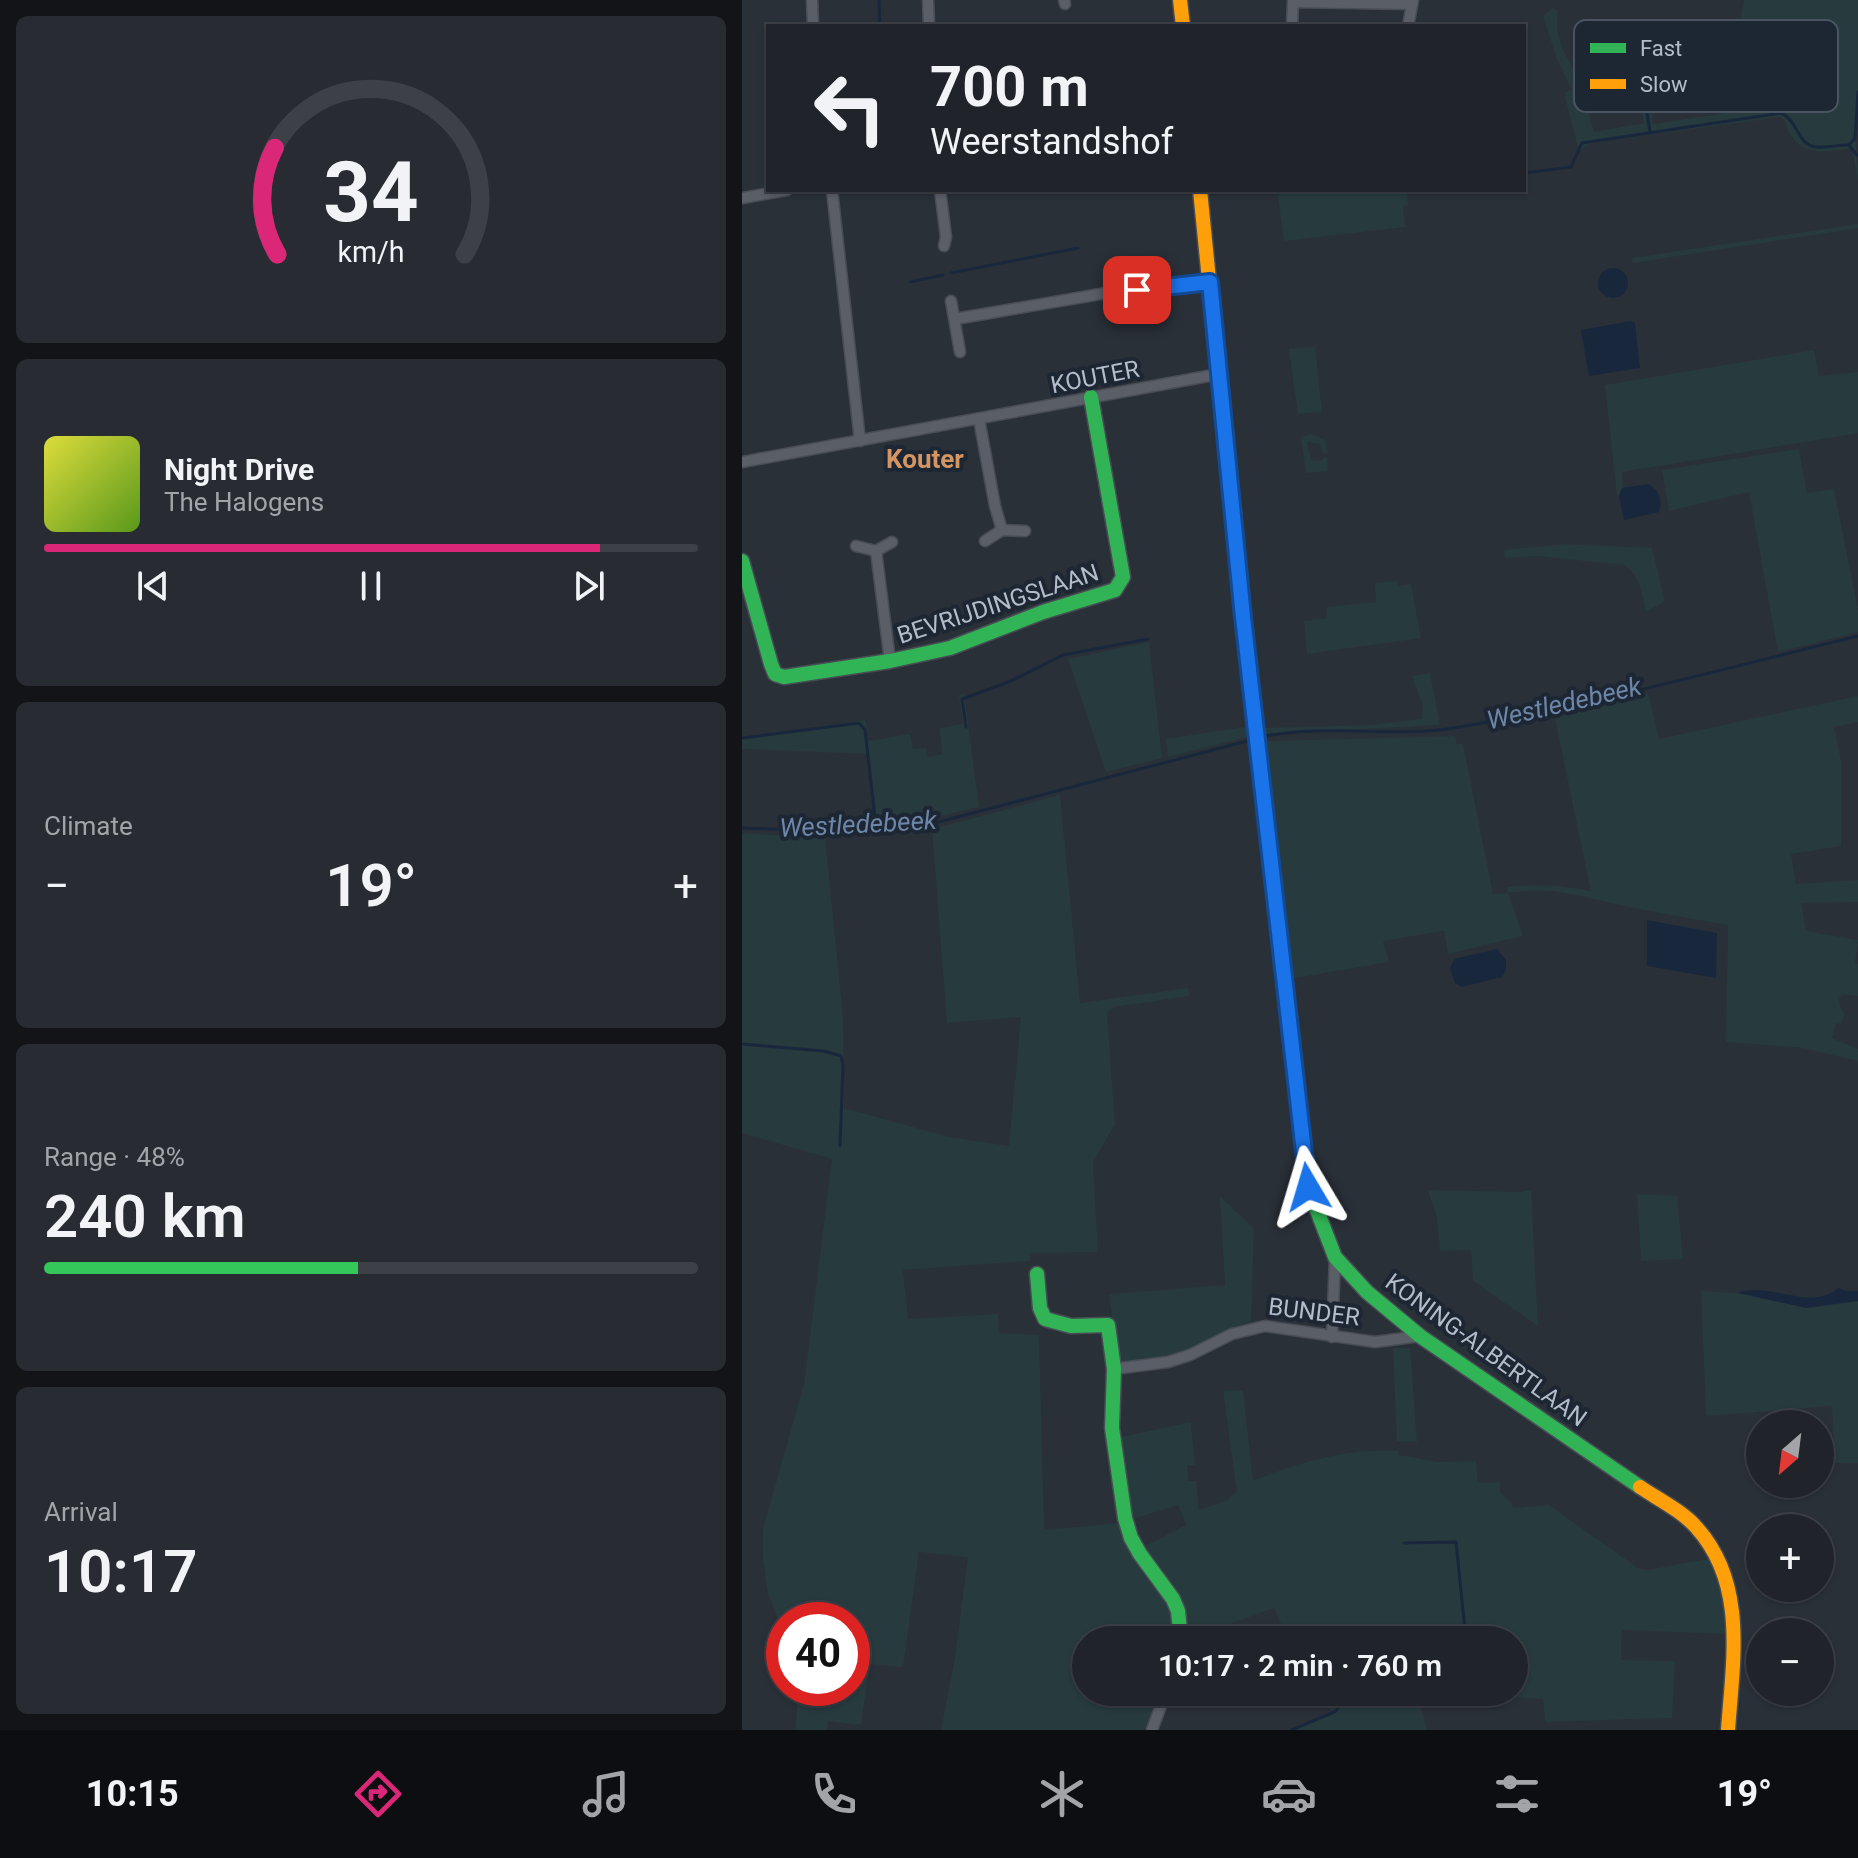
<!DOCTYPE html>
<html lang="en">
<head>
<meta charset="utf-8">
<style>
	:root { --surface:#20242a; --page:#282c32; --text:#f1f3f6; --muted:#a2a4a8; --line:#3d4147; --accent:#db2777 }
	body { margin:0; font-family:Roboto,sans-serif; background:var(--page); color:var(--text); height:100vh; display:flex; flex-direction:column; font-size:30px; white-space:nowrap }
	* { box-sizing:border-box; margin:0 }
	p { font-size:26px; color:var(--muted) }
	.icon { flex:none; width:44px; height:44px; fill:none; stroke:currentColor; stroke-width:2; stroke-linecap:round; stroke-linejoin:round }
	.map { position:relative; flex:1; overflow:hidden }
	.panel { display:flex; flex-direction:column; gap:16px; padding:16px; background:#121417; width:742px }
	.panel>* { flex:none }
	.top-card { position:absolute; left:24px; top:24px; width:760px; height:168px; border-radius:0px; box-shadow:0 2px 6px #0004,0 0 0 2px var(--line); background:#20242a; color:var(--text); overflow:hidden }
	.needle { width:52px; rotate:208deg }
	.controls { position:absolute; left:1004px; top:1410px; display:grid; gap:16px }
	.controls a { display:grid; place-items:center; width:88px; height:88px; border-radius:50%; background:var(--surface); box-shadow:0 2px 6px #0004,0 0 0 2px var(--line); font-size:40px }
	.speed { position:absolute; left:24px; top:1602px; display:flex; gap:16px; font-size:40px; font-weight:700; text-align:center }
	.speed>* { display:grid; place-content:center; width:104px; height:104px; border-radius:50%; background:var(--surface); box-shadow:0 2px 6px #0004,0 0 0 2px var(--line); line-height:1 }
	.speed .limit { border:12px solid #d22; background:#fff; color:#111 }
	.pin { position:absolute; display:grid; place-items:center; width:68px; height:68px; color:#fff; margin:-34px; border-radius:16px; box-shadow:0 4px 12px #0006 }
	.me { position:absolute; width:88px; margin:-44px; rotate:353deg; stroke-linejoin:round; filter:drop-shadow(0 0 6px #0008) }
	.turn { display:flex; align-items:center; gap:28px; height:168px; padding:0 32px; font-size:36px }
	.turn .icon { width:104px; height:104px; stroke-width:2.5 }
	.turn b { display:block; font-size:56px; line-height:68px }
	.big { font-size:60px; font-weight:600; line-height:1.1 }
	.panel .tile { flex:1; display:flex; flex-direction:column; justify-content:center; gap:12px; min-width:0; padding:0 28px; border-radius:12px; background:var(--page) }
	.panel .dial { align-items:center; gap:0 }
	.dial svg { height:208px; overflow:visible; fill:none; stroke:var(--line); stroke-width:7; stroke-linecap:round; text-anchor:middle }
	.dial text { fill:var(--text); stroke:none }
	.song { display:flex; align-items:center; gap:24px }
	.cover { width:96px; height:96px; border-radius:12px; background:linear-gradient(135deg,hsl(60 70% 55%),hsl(90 70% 35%)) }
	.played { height:8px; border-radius:4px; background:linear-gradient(90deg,var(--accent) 85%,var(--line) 85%) }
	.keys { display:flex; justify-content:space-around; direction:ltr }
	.heat { display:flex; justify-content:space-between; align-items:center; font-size:44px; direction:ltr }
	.charge { height:12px; border-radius:6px; background:linear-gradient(90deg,#34c759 48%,var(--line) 0) }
	.trip { position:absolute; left:330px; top:1626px; width:456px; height:80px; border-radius:40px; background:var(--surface); box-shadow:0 2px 6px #0004,0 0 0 2px var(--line); font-weight:600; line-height:80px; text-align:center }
	.menu { display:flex; height:128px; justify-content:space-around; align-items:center; background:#0d0e11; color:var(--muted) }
	.menu .icon { width:56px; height:56px }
	.menu .selected { color:var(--accent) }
	.menu b { font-size:36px; color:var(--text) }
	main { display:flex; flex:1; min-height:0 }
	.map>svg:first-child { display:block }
</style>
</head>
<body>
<main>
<section class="panel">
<div class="tile dial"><svg viewBox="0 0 100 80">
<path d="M14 69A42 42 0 1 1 86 69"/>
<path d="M14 69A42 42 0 0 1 13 28" stroke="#db2777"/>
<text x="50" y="56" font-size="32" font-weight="700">34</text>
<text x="50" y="72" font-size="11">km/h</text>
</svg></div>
<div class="tile">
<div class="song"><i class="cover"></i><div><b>Night Drive</b><p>The Halogens</p></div></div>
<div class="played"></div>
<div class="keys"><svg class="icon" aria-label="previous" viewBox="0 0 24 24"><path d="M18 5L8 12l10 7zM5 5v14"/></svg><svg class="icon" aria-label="pause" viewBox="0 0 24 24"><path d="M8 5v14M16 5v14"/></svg><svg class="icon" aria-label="next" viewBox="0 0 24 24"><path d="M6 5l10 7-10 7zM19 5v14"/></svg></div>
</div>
<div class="tile"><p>Climate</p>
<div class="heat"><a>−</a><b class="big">19°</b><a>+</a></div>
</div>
<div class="tile"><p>Range · 48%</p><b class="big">240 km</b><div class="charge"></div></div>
<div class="tile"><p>Arrival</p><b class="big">10:17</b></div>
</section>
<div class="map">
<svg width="1116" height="1730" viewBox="0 0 1116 1730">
	<rect width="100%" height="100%" fill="#2a3038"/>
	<!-- green -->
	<g fill="#273a3e">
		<path d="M1002,0H1116V105L1111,141L1114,142L1116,183L1110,148C1090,151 1063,157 1050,137C1046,132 1045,125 1042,119L1038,117L849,143L837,151L822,93L830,90L814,56L801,16L811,8L816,11L815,29L820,48L837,80L852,132L902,123L895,78H906L911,124L984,113Z"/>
		<path d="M535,190H665L666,205L661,206L663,227L542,241Z"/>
		<path d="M1116,224V228L891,263L890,258Z"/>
		<path d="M573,347L580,412L556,414L547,349Z"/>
		<path d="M1072,350L1077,376L1116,372V433L880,472L881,495L875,496L863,385Z"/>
		<path d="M569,434L583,440L585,453H581L578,444L565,442L569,460L580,461L581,458H585L586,471L564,473L559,437Z"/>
		<path d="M1057,449L1065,493L1092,489L1116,610V632L1036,652L1007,492L927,511L920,470Z"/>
		<path d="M823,544L910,548L923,601L904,612C900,594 898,574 882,565L796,556L763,558L762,550Z"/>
		<path d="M655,581L656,586L669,584L679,638L565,654L562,621L585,618V607L634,602L633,583Z"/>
		<path d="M407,642L420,758L364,772L326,659Z"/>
		<path d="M688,673L698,725L522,734V728L629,725L680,719L681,706L670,676Z"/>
		<path d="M906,692L917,739L1116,696V722L1092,727L1099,760V846L1049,854L1054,884L1116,880V902L1059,903L1064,931L1116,940L1113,963L1116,964V996L1100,994L1097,999L1098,1007L1103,1014L1099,1024L1094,1023L1090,1038L1116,1049V1061L1061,1048L984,1042L986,925C947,918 908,912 870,903C826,894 813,887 766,893L781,936L706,954L702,931L641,941L647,962L548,979L525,741L713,736L715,744H721L751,894L766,893L765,887C794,884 820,885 849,891L812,714Z"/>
		<path d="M222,693L237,807L182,820L133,825L127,754L0,749V738L123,720L126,741L168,734L171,749L184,748L186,757L200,754L198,728L221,724L217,695Z"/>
		<path d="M509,726L510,736L426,757L424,739Z"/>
		<path d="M318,795L338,1003L446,988L447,996L372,1007L365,1013L373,1124L351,1162L356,1252L288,1253V1261L161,1270L166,1319L256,1314L257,1333L297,1335L302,1530L379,1523L431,1610L434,1640H344V1692H418L404,1730H199L213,1658L226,1557L177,1552L161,1667L128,1664L119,1725L86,1721L85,1730H54L56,1688H110V1620H42V1635L26,1593L21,1558V1529L62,1384L90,1159L0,1133V833L83,838L101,1017L102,1108L207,1137L267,1146L279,1017L205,1023L190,829Z"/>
		<path d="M686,1190L778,1192L789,1190L796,1326L731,1281L729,1250L698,1251L695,1218Z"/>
		<path d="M895,1194L935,1196L941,1259L899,1261Z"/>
		<path d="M478,1196L512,1229L509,1321L489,1328L440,1355L377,1365L367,1294L483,1285Z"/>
		<path d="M959,1291L1068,1297L1116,1294V1463H1093L1090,1406L964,1416Z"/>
		<path d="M651,1348H668L675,1442L655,1441Z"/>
		<path d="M501,1390L511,1481C558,1462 605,1448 656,1451L657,1455L696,1462L734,1461L736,1483L758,1482V1492L769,1502L771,1508L807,1505L896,1568L905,1570L971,1558L980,1578L985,1634L880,1630L879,1660L933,1661L930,1718L803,1722L801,1699L692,1692H772V1640H546L532,1608L446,1639L441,1606L434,1591L401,1547L444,1525L436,1505L388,1520L375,1438L449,1422L453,1465H445L446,1481H454L457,1510L484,1501L495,1492L481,1391Z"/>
		<path d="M585,1692H674L685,1730H547L590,1715Z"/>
	</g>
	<!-- water -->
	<g fill="#19273c">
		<circle cx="871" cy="283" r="15"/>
		<path d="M889,321L893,323L898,368L847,376L839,330Z"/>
		<path d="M906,484C917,489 921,500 917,512L882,520L877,496L880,488Z"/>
		<path d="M905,920L975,933L974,978L905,966Z"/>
		<path d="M755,949L764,960V970L760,977L720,987L713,983L708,968L712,959Z"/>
		<path d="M1097,1288L1104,1291H1116V1301L1064,1308L996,1293C1024,1282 1058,1306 1087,1294C1091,1293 1094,1289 1097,1288Z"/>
	</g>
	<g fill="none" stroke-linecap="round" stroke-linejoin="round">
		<!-- stream -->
		<g stroke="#19273c" stroke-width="3">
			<path d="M137,0L138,26"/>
			<path d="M902,94L908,132"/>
			<path d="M1107,145L1113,138L1116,92"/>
			<path d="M1107,145L1115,155"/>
			<path d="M782,173L829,167L840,143L1039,113C1056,120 1055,145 1074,147C1085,148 1096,145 1107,145"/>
			<path d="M209,273L336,248"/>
			<path d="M168,282L201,275"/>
			<path d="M224,727L220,699L269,681L321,655L406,639"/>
			<path d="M524,736C585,724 651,738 712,728C848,705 982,669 1116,636"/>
			<path d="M0,738L117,723L123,730L134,826"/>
			<path d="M0,828L87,831L185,825L509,740"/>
			<path d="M0,1044L82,1051L99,1056L101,1065L98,1146"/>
			<path d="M662,1543L714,1542L724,1640"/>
			<path d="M550,1730L594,1711L597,1706L593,1692"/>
		</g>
		<!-- street casing -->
		<g stroke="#484c55" stroke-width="13">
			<g id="street">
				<path d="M70,0L71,26"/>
				<path d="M186,0L187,26"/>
				<path d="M322,0L323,4"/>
				<path d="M550,26L551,2L669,4"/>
				<path d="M666,26L671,0"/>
				<path d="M90,190L118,441"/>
				<path d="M198,190L204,237L202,246"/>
				<path d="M0,198L45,190"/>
				<path d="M209,301L218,352"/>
				<path d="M213,319L370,292L468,282"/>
				<path d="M237,419L253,506L260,530"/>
				<path d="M0,462L477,374"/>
				<path d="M243,541L260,530L283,531"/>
				<path d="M114,546L134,551L150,542"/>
				<path d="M134,551L148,661"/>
				<path d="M590,1337L593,1257"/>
				<path d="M372,1369L426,1362L448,1355L490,1334L523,1326L633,1342L678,1336"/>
				<path d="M410,1730L424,1692"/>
			</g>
		</g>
		<!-- fast casing -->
		<g stroke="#484c55" stroke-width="17">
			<g id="fast">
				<path d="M493,539L566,1187L593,1257L625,1292L678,1336L898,1487"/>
				<path d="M0,561L29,664L33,674L42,677L148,661L208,648L301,612L373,590L381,577L349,397"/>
				<path d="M295,1274L298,1308L303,1319L329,1326L366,1325L372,1369L370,1428L383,1518L389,1538L398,1554L431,1599L436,1611L439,1640"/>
			</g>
		</g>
		<!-- slow casing -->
		<g stroke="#484c55" stroke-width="17">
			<g id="slow">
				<path d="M438,0L441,26"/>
				<path d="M458,190L493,539"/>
				<path d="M898,1487C916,1499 940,1511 954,1527C1005,1583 991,1660 986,1730"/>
			</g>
		</g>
		<!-- street -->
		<use href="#street" stroke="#5a5e66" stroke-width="10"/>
		<!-- fast -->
		<use href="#fast" stroke="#30b455" stroke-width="14"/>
		<!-- slow -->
		<use href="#slow" stroke="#ff9f0a" stroke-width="14"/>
	</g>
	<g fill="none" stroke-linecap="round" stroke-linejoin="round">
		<!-- route casing -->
		<g stroke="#114b97" stroke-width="20">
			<path id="route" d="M395,290L468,282L501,617L566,1187"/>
		</g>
		<!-- route -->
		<use href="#route" stroke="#1a73e8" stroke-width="14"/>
	</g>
	<g text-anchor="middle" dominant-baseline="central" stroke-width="8" stroke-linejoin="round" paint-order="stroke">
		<!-- street labels -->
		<g font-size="24" fill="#b4bcc9" stroke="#1d2633">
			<text transform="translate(353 377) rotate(-11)">KOUTER</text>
			<text transform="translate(256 604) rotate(-18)">BEVRIJDINGSLAAN</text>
			<text transform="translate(572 1312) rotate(7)">BUNDER</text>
			<text transform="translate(744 1350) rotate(36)">KONING-ALBERTLAAN</text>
		</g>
		<!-- neighbourhood labels -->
		<g font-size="26" font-weight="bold" fill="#d59563" stroke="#1d2633">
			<text x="183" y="459">Kouter</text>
		</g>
		<!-- water labels -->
		<g font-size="26" font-style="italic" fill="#6d86a8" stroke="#1d2633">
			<text transform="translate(822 703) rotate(-13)">Westledebeek</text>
			<text transform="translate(116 824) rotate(-3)">Westledebeek</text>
		</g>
	</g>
	<!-- legend -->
	<rect x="832" y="20" width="264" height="92" rx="12" fill="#1d2633" stroke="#4a5360" stroke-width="2"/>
	<rect x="848" y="43" width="36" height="10" fill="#30b455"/>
	<rect x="848" y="79" width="36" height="10" fill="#ff9f0a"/>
	<g font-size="22" fill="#b4bcc9">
		<text x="898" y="56">Fast</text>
		<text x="898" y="92">Slow</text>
	</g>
</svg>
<div class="controls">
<a><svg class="needle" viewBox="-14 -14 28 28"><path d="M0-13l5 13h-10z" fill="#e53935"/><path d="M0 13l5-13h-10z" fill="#a2a4a8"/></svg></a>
<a>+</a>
<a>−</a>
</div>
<div class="speed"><div class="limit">40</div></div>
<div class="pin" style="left:395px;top:290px;background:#d93025"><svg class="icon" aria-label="arrive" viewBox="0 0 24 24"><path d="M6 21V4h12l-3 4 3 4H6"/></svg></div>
<svg class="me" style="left:566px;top:1187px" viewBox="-20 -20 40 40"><path d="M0-17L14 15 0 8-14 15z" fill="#1a73e8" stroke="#fff" stroke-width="4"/></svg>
<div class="trip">10:17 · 2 min · 760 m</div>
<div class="top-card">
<div class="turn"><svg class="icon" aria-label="left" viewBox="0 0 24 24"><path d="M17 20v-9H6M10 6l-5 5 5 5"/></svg><div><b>700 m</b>Weerstandshof</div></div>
</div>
</div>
</main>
<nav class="menu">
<b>10:15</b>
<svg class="icon selected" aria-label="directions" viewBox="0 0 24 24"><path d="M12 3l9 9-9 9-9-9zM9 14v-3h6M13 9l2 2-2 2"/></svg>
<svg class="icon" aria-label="music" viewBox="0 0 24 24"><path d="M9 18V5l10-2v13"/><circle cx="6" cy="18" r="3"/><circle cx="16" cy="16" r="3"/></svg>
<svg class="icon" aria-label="phone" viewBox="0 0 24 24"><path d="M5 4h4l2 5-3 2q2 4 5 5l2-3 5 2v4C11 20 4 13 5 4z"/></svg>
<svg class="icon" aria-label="climate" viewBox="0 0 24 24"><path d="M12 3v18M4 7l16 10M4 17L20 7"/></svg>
<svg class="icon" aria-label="car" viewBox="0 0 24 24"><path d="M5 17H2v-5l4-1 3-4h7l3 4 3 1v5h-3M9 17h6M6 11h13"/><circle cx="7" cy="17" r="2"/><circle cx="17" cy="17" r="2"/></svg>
<svg class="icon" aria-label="filters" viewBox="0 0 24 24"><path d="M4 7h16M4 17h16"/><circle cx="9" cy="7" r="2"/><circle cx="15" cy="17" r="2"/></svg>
<b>19°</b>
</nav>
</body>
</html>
